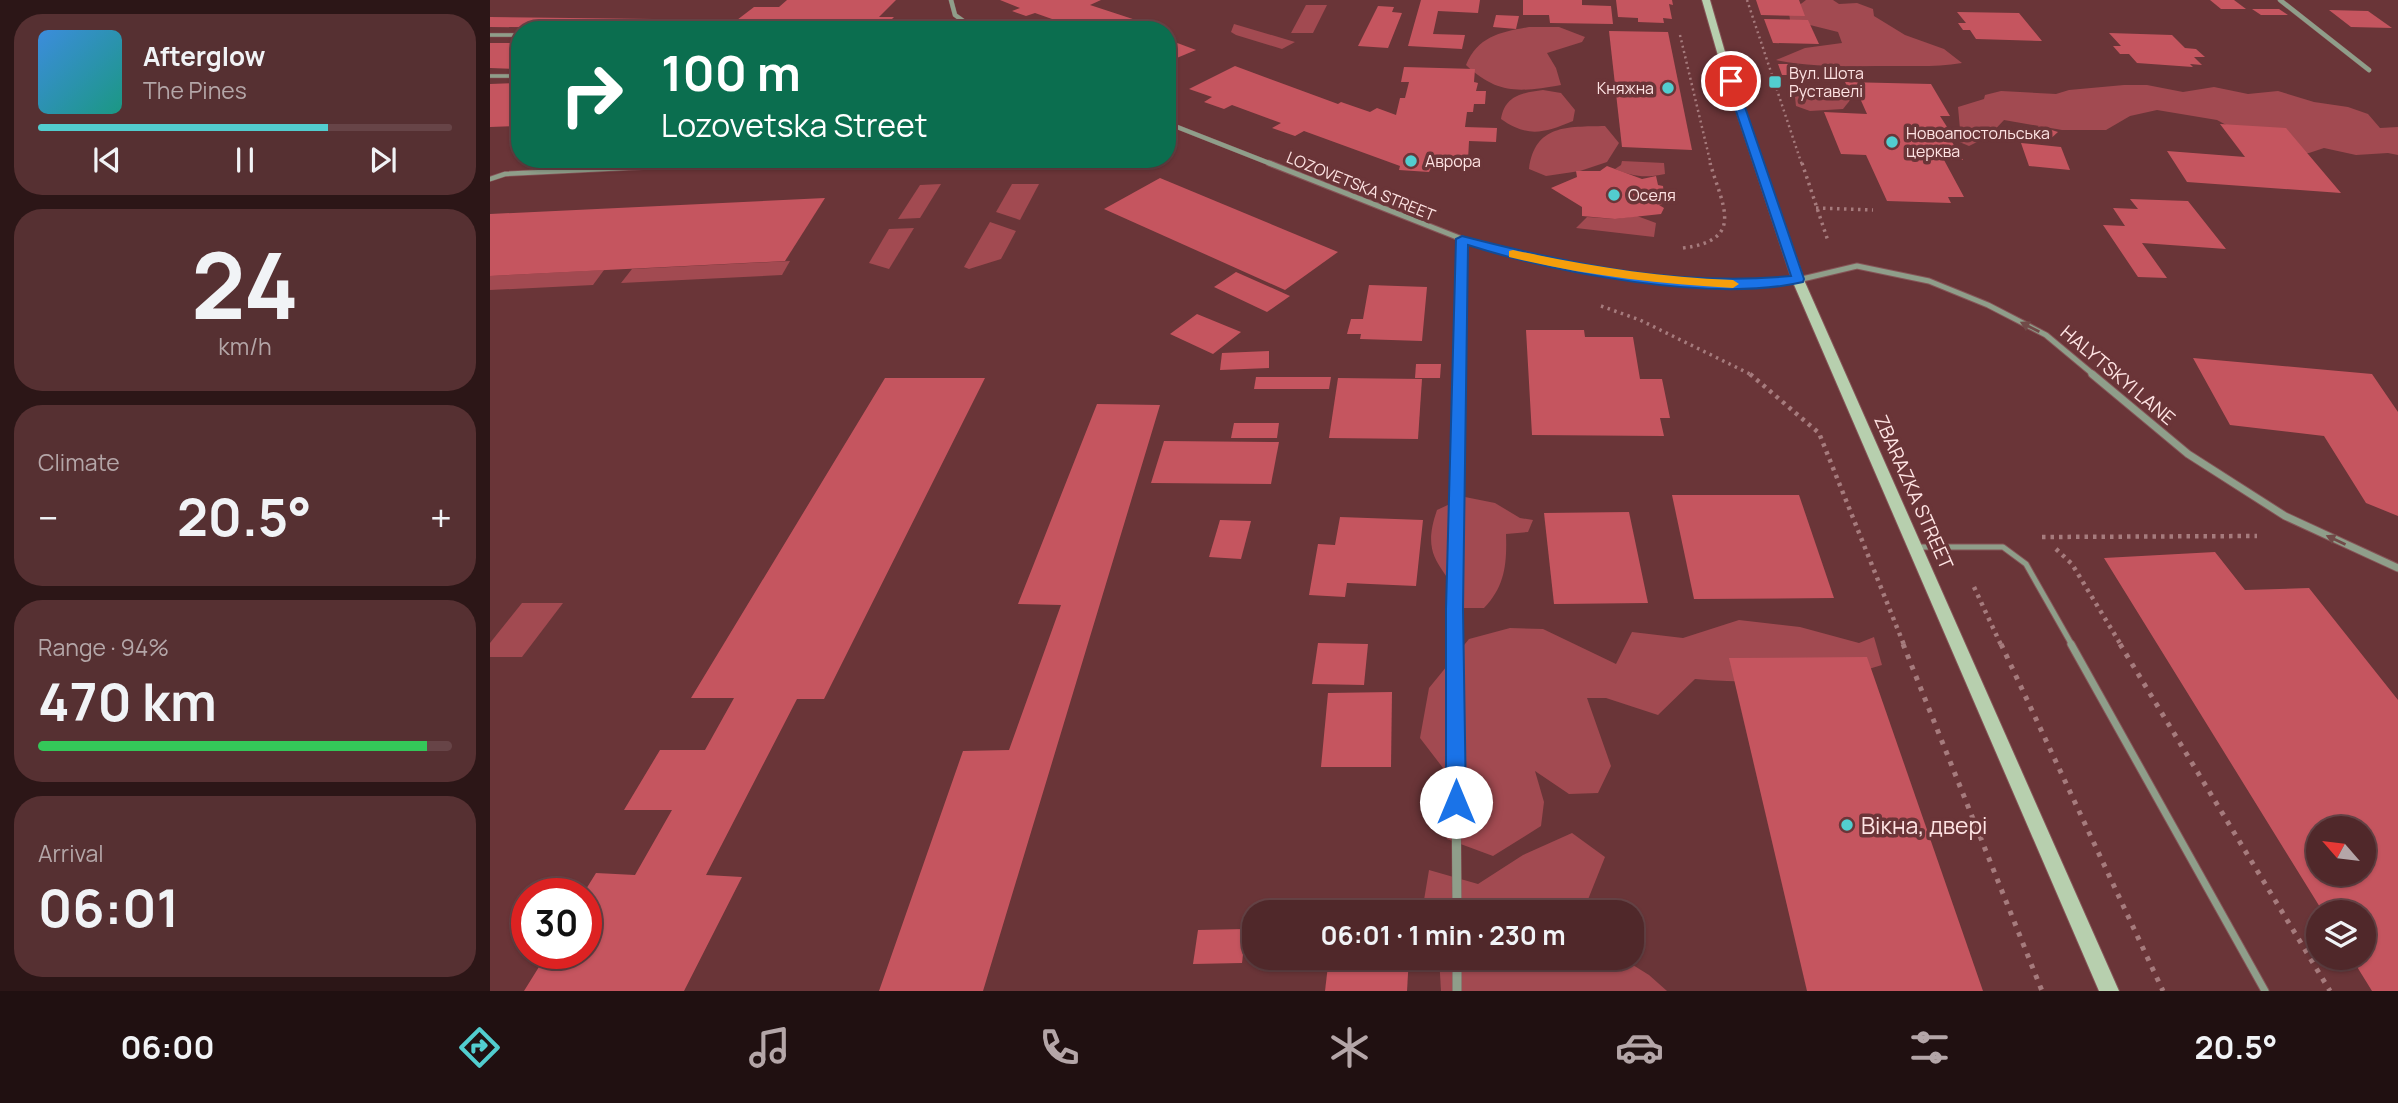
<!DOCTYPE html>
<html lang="en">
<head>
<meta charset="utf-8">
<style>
	:root { --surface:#50282a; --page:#563032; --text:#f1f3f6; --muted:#b4a6a8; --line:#674447; --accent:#52cdcf }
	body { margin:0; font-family:Manrope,sans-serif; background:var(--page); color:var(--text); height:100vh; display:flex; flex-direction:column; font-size:26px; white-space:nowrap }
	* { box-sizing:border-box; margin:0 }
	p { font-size:23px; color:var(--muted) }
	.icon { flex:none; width:38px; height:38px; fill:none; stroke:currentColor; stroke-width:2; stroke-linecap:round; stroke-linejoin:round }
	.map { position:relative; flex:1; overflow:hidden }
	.drawer { display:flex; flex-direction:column; gap:14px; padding:14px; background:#2c1617; width:490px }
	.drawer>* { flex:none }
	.top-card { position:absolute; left:21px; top:21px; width:665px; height:147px; border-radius:28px; box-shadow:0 2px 5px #0004,0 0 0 2px var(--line); background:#0b6e4f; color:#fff; overflow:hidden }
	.needle { width:46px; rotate:298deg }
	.fabs { position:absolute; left:1816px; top:816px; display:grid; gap:14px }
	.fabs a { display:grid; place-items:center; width:70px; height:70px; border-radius:50%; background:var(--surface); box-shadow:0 2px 5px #0004,0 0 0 2px var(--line); font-size:35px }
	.speed { position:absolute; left:21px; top:878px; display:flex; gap:14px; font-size:35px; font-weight:700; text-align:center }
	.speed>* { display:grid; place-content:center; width:91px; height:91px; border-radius:50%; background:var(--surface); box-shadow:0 2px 5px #0004,0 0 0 2px var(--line); line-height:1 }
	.speed .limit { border:10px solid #d22; background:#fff; color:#111 }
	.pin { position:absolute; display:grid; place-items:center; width:60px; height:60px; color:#fff; margin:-30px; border:4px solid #fff; border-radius:50%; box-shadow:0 2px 7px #0007 }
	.me { position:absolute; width:77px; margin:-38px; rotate:0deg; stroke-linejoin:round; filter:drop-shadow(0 0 5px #0008) }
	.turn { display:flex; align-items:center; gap:24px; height:147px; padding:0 35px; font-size:32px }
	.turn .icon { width:91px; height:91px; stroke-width:2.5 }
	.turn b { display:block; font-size:49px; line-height:60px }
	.big { font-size:52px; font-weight:700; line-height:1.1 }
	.drawer .tile { flex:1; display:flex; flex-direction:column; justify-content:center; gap:10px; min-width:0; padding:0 24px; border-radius:28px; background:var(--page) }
	.drawer .dial { align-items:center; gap:0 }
	.dial b { font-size:91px; line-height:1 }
	.song { display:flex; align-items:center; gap:21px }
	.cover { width:84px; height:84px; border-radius:10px; background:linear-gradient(135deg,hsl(210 70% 55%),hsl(170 70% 35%)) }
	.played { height:7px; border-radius:4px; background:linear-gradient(90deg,var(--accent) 70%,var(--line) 70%) }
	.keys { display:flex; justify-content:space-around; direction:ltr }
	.heat { display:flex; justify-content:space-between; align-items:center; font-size:38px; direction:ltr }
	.charge { height:10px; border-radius:5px; background:linear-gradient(90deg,#34c759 94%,var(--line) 0) }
	.trip { position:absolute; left:752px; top:900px; width:402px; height:70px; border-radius:28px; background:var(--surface); box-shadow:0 2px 5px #0004,0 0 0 2px var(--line); font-weight:700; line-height:70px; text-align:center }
	.dock { display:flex; height:112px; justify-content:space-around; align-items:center; background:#201011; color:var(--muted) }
	.dock .icon { width:49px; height:49px }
	.dock .selected { color:var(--accent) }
	.dock b { font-size:32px; color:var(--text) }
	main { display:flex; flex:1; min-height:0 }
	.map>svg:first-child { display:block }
</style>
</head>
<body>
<main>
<section class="drawer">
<div class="tile">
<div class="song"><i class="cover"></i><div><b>Afterglow</b><p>The Pines</p></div></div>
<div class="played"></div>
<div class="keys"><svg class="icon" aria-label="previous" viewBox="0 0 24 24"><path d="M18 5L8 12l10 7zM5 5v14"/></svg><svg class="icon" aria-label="pause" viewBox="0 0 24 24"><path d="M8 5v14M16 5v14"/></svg><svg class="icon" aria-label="next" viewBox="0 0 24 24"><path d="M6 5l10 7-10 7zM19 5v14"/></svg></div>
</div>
<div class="tile dial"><b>24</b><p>km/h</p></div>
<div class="tile"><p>Climate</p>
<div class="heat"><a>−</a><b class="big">20.5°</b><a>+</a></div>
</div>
<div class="tile"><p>Range · 94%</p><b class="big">470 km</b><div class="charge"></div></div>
<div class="tile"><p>Arrival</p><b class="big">06:01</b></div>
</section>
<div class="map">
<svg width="1908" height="991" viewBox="0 0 1908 991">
	<rect width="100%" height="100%" fill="#6a3538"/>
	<!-- green -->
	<g fill="#a24a51">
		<path d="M1316,0H1343L1349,4L1367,3L1383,9L1384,16L1415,35L1454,49L1472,63C1450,67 1429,66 1406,66C1366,66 1326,68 1286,60L1315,48L1352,43L1348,32L1300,20L1299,13Z"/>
		<path d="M816,5H837L823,33H801Z"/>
		<path d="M744,24L805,42L792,49L746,35L741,32Z"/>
		<path d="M1039,27H1069L1095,37L1092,42L1057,53L1066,68L1071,85C1030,92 1008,95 976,65C988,36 1011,32 1039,27Z"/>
		<path d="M1634,85H1657L1693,92L1724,87L1758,94L1788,91L1824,102L1858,107L1878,114L1890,128L1908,127V155L1898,153L1866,155L1834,148L1819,153L1792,155L1727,120L1667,110L1640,116L1616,130H1572L1514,120L1499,136L1479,146L1467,141L1470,129L1468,107L1494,99L1495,95L1511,91L1566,94L1579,90Z"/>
		<path d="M1053,90L1071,93L1085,110L1083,121C1054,133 1038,138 1011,119C1015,95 1032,93 1053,90Z"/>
		<path d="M1324,92L1353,95L1361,99L1353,109L1320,111L1306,106L1305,97Z"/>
		<path d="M1115,126L1129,143L1117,162L1090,171L1056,176L1039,169C1045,124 1077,127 1115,126Z"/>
		<path d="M1132,161L1174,163L1175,174C1155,178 1144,177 1125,169L1131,165Z"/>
		<path d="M451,184L430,218L408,219L430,185Z"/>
		<path d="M522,184H549L530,220L506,212Z"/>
		<path d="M1147,216L1166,223L1164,237L1086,228L1097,217L1125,219Z"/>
		<path d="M500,222L526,231L511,259L479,269L474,267Z"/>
		<path d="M424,228L399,269L379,263L399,229Z"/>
		<path d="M300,261L292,275L131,283L142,269Z"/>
		<path d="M114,270L103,285L0,290V276Z"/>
		<path d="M975,497L1005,503L1030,518L1043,520L1038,532L1016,534C1017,564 1015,586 994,608H970C960,563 928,565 947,510Z"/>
		<path d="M32,603H73L32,657H0V643Z"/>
		<path d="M1249,620L1310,627L1369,643L1384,637L1392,665C1333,684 1268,684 1205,679L1168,715L1116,698H1097L1121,766L1108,793L1079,794L1045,771L1054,802L1051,826L1003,856L957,839L963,781L930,738L939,688L979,639L1020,628L1053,629L1126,664L1142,632L1193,638Z"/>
		<path d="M1082,833L1115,857L1093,912H932L939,870L988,884L1033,855Z"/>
		<path d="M949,957H1130L1159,975L1177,991H951Z"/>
	</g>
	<!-- building -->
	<g fill="#c5555f" fill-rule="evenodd">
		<path d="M297,0H406L389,17H404L401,20H411L408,24L442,25L437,30L0,27V17L247,20L264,7H289Z"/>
		<path d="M510,0H611L600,5L655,23L645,27L651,30H565L550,24L562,19L545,13L536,16L522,11L530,8Z"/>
		<path d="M931,0H990L988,13L948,11L943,34L975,35L972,49L918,46Z"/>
		<path d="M1033,0H1092V5L1121,6L1123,24L1060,23L1059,15H1033Z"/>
		<path d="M1126,0H1182L1183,5L1179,4L1182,19L1173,18L1174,23L1148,22V18L1128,17Z"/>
		<path d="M1266,0H1309L1315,16L1271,15Z"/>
		<path d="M1720,0H1744L1756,9H1731Z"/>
		<path d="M888,6L904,7L902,12L912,13L898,48L868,46Z"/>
		<path d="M1762,9H1789L1798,15H1771Z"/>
		<path d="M1839,10L1878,11L1902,28L1861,27Z"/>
		<path d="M1467,12L1529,13L1552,41L1486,39L1480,30H1473L1468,23H1476Z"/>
		<path d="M1006,15L1029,16L1026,29L1003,27Z"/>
		<path d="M1274,19L1318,20L1329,44L1283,43Z"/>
		<path d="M1119,31L1178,32L1202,150L1132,147Z"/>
		<path d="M1619,33L1682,35L1695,48L1706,49L1715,57H1704L1712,65L1700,64L1703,67L1647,63L1639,54H1630L1623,46H1631Z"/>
		<path d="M682,41L706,50L677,62V44Z"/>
		<path d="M0,43H30V69L0,68Z"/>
		<path d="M1288,64H1308L1312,75H1292Z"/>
		<path d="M745,66L848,104L851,102L880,112L887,108L906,115L910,98H915L919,82H911L914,67L985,69L984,82L988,83L986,91H996L995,104H984L983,112H977L975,127L1007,128L1006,142L979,141L978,160L941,168L939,172L909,170L910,166L814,131L805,136L782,128L791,123L742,105L734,109L714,102L722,97L699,89Z"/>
		<path d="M1355,82L1441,84L1460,116H1450L1459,130H1448L1454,142H1462L1473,160H1454L1474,197H1458L1461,203L1397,201L1376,155L1351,154L1334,112L1377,114L1369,96H1362Z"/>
		<path d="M30,83V126L0,127V84Z"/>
		<path d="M1730,124L1796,128L1851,193L1697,182L1677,151L1755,157Z"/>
		<path d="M1549,126L1568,132L1558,141L1538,134Z"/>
		<path d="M1531,143L1571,147L1580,170L1539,166Z"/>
		<path d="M1117,166L1152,179L1166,176L1168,185L1173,186L1175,203L1169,205L1174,208L1171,214L1125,219L1092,216V207L1061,188L1087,177L1086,171H1110Z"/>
		<path d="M670,178L848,252L795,290L614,209Z"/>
		<path d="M335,198L295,261L0,276V214Z"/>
		<path d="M1640,199L1698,201L1736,249L1652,243L1677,278L1648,277L1613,225L1635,226L1623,208L1648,209Z"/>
		<path d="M746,272L800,296L777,312L724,287Z"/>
		<path d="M879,285L937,287L932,341L870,339L871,334H857L861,319H873Z"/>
		<path d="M707,314L751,332L723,354L680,334Z"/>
		<path d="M1036,330H1094L1095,337H1143L1150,379H1172L1180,418H1170L1174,436L1042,435Z"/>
		<path d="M779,351V368L730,370L732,353Z"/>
		<path d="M1703,358L1882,374L1908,412V516L1876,503L1834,436L1740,425Z"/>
		<path d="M926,364H951L950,378H925Z"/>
		<path d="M766,377H841L839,389H764Z"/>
		<path d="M395,378H495L334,699H307L216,875L252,877L194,991H34L57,954H96V894H93L106,873L145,875L182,810H134L170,750H215L244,698H201Z"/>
		<path d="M848,378L932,379L928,439L839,438Z"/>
		<path d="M607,404L670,405L493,991H389L473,751L519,750L571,605L528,604Z"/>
		<path d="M744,423H789L787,438H741Z"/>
		<path d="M674,441L789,442L781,484L661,483Z"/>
		<path d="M1182,495H1309L1344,598L1204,599Z"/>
		<path d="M1139,512L1158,603L1064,604L1054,513Z"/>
		<path d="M850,517L933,520L926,586L857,583L855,597L819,595L828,544L845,545Z"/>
		<path d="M730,520L761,521L751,559L719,557Z"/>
		<path d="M1725,552L1755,590L1819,588L1908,700V991H1882L1861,957H1874V912H1833L1614,558ZM1829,828H1874V873H1829Z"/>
		<path d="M828,643L878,644L874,685L822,684Z"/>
		<path d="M1377,657L1493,991H1317L1239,658Z"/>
		<path d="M902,692L901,767H831L838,693Z"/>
		<path d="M756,929L752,963L703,964L708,930Z"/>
		<path d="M839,957H919L917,991H835Z"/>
	</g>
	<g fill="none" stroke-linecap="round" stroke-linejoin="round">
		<!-- lane-far3 casing -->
		<g stroke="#855457" stroke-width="4.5">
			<g id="lane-far3">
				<path d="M0,35H30"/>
				<path d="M0,76H30"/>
				<path d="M199,165L319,159"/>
			</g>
		</g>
		<!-- lane-far2 casing -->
		<g stroke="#855457" stroke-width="6">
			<path id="lane-far2" d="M0,179L15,174L234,163"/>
		</g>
		<!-- lane-far1 casing -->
		<g stroke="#855457" stroke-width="7">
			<path id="lane-far1" d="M1429,547H1513L1536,564L1582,645"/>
		</g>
		<!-- lane casing -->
		<g stroke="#855457" stroke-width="9">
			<path id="lane" d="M1581,644L1775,991"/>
		</g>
		<!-- street-far3 casing -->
		<g stroke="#855457" stroke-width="5">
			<g id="street-far3">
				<path d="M461,0L465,15L486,30"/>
				<path d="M1790,0L1879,70"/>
				<path d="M677,123L784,165"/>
			</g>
		</g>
		<!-- street-far2 casing -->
		<g stroke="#855457" stroke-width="7">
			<g id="street-far2">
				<path d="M779,163L972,239L1010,251L1092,269L1173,281L1255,284L1308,280L1367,266L1439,281L1498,305L1556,335L1604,375"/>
				<path d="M969,375L972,239"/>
			</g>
		</g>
		<!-- street-far1 casing -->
		<g stroke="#855457" stroke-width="9">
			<g id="street-far1">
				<path d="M1602,374L1698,454L1795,516L1908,568"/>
				<path d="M965,645L969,374"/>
			</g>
		</g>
		<!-- street casing -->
		<g stroke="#855457" stroke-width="10">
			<g id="street">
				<path d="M965,644L967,912"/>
				<path d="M967,957V991"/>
			</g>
		</g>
		<!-- secondary casing -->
		<g stroke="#855457" stroke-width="2">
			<path id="secondary" d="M1212,0H1220L1237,59L1314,280L1629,991H1609L1302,280L1229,59Z"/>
		</g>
		<!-- path-far3 -->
		<g stroke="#a67b7d" stroke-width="2.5" stroke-dasharray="2 3.5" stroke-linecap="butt">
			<path d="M1257,0L1312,165"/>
			<path d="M1190,35L1221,165"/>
		</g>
		<!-- path-far2 -->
		<g stroke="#a67b7d" stroke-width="3.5" stroke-dasharray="2.5 4.5" stroke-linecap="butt">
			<path d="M1312,163L1338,241"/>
			<path d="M1326,208L1383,210"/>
			<path d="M1193,248C1255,240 1233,207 1220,163"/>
			<path d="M1111,306L1150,320L1262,375"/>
		</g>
		<!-- path-far1 -->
		<g stroke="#a67b7d" stroke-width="4.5" stroke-dasharray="3.5 5" stroke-linecap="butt">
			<path d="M1260,374L1329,433L1414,645"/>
			<path d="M1552,537L1767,536"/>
			<path d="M1566,549L1582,564L1631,645"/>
			<path d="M1484,587L1511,645"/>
		</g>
		<!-- path -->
		<g stroke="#a67b7d" stroke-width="5" stroke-dasharray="4.5 7" stroke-linecap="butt">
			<path d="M1413,644L1552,991"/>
			<path d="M1511,644L1673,991"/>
			<path d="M1630,644L1840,991"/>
		</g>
		<!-- lane-far3 -->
		<use href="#lane-far3" stroke="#8f9e8a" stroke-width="3.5"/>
		<!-- lane-far2 -->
		<use href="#lane-far2" stroke="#8f9e8a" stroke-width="4.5"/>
		<!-- lane-far1 -->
		<use href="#lane-far1" stroke="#8f9e8a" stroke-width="5"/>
		<!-- lane -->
		<use href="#lane" stroke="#8f9e8a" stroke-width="7"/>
		<!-- street-far3 -->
		<use href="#street-far3" stroke="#8f9e8a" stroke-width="4.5"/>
		<!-- street-far2 -->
		<use href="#street-far2" stroke="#8f9e8a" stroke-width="5"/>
		<!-- street-far1 -->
		<use href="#street-far1" stroke="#8f9e8a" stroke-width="7"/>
		<!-- street -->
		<use href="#street" stroke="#8f9e8a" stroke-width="9"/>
		<!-- secondary -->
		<use href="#secondary" fill="#b7cfae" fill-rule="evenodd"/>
	</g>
	<!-- one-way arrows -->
	<defs><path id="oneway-solid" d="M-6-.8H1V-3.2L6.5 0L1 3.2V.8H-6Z" transform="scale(1.75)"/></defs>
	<g fill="#714a48">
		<use href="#oneway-solid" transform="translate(1540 327) rotate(-153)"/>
		<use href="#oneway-solid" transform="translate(1846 540) rotate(-155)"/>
	</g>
	<!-- route -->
	<path fill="#1a73e8" stroke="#114b97" stroke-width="2" d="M1241,78L1246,81L1314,279L1313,282C1222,303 1066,273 978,245L973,609L976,802L973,808L966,811L959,808L956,802V609L966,239L972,236C1080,264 1188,287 1301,276L1236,81Z"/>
	<!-- slow -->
	<path fill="#f59e0b" d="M1023,250C1098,266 1166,277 1243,280L1249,284L1243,288C1167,284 1093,275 1019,257V251Z"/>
	<!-- markers -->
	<g fill="#52cdcf" stroke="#6a3538" stroke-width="2.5">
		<rect x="1278" y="75" width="14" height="14" rx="3.5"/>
		<circle cx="1178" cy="88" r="7"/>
		<circle cx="1402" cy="142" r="7"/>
		<circle cx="921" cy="161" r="7"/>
		<circle cx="1124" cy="195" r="7"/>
		<circle cx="1357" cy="825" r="7"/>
	</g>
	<g text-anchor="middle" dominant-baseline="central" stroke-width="7" stroke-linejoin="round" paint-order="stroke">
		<!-- far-poi labels -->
		<g font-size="16" fill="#fee3e3" stroke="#6a3538" text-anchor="start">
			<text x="1299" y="73">Вул. Шота<tspan x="1299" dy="18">Руставелі</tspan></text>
			<text x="1164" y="88" text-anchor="end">Княжна</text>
			<text x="1416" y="133">Новоапостольська<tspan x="1416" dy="18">церква</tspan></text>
			<text x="935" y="161">Аврора</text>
			<text x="1138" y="195">Оселя</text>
		</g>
		<!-- far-street labels -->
		<g font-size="16" fill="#fee3e3" stroke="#6a3538">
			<text transform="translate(871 186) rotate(22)">LOZOVETSKA STREET</text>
		</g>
		<!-- street labels -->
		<g font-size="19" fill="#fee3e3" stroke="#6a3538">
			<text transform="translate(1628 375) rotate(40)">HALYTSKYI LANE</text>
			<text transform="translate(1424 492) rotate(66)">ZBARAZKA STREET</text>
		</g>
		<!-- near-poi labels -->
		<g font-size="23" fill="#fee3e3" stroke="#6a3538" text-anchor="start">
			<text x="1371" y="825">Вікна, двері</text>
		</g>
	</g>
</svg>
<div class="fabs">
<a><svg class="needle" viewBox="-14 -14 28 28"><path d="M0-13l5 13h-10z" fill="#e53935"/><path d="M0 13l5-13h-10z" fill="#b4a6a8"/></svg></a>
<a><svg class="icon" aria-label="layers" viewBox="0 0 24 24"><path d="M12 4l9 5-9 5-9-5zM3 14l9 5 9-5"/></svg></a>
</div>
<div class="speed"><div class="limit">30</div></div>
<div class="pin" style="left:1241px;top:81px;background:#d93025"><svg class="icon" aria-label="arrive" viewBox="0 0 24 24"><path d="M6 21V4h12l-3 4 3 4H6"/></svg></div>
<svg class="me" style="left:966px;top:802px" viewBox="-20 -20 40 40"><circle r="19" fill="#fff"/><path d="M0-13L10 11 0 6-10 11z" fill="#1a73e8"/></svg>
<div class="trip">06:01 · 1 min · 230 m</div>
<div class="top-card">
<div class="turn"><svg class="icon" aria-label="right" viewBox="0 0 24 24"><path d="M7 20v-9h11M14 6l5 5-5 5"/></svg><div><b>100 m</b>Lozovetska Street</div></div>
</div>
</div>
</main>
<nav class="dock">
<b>06:00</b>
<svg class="icon selected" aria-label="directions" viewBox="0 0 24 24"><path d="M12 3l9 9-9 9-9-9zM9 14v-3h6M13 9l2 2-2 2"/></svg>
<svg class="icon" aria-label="music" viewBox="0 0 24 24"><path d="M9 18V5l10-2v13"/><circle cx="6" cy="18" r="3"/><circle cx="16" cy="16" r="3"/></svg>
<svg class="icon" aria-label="phone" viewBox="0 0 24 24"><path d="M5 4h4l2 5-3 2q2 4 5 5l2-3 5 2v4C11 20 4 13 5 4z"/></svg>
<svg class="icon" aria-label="climate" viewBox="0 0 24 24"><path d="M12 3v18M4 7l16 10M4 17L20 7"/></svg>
<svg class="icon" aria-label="car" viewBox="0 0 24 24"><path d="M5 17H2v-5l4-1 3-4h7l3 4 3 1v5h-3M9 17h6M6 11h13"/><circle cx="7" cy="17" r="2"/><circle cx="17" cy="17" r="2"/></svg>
<svg class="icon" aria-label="filters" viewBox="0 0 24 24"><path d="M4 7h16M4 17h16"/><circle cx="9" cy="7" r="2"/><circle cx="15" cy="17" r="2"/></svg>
<b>20.5°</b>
</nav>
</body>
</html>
